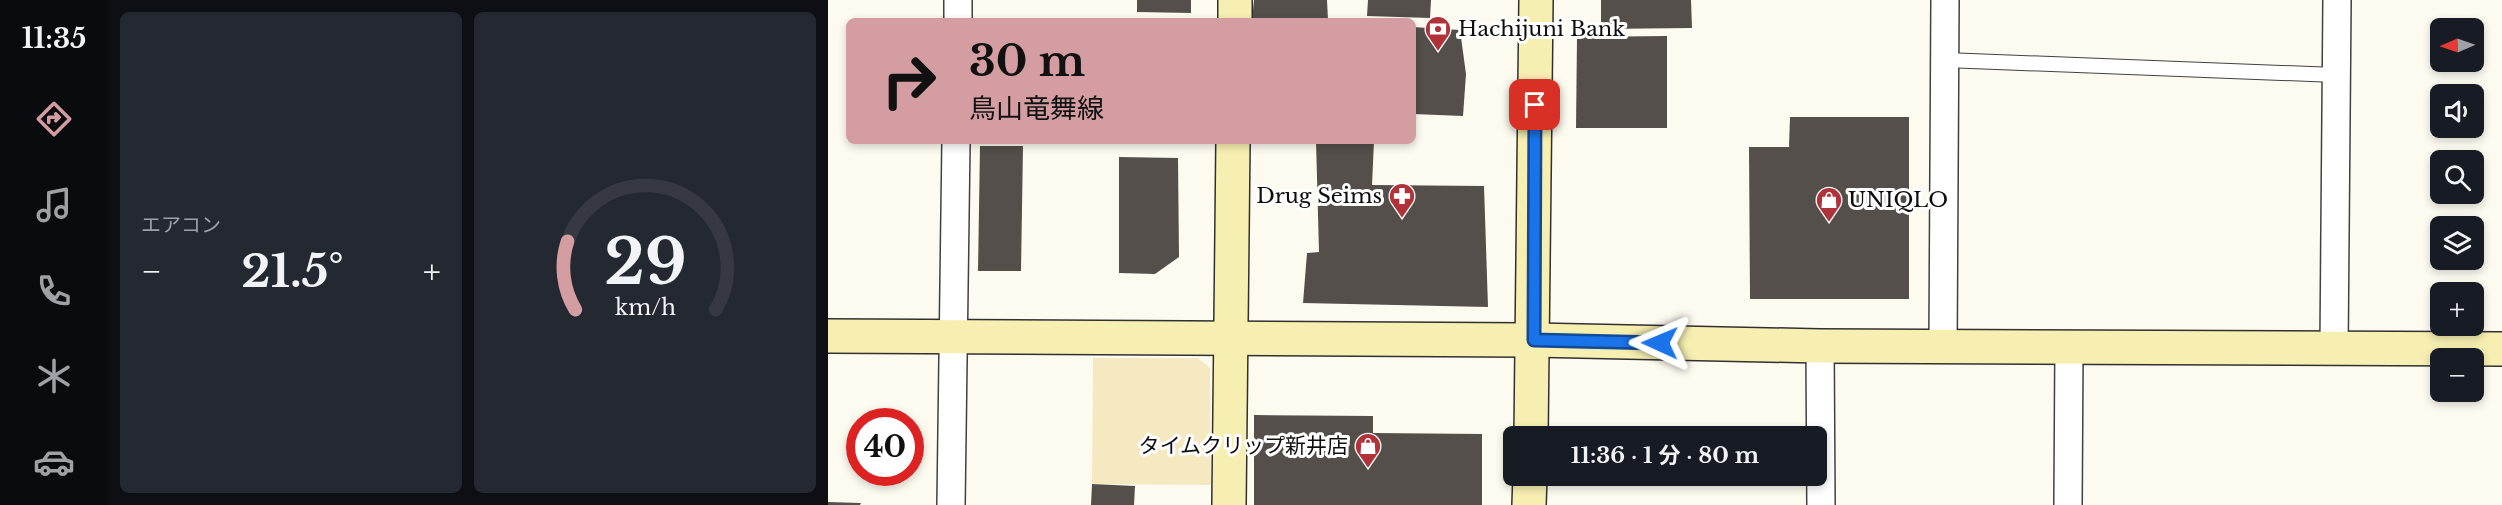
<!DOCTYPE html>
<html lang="ja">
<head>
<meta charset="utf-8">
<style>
	:root { --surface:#171b24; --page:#242831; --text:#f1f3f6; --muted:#9ea1a6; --line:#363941; --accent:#d49da1 }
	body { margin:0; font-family:"Libre Baskerville","Noto Sans JP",serif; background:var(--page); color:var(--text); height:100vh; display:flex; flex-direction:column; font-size:22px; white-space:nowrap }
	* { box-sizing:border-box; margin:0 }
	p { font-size:20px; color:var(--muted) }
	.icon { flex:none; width:33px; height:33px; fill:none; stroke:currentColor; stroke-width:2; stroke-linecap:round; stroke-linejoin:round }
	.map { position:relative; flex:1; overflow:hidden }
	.side { display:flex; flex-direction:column; gap:12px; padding:12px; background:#0d0f14; width:720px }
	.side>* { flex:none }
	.guide { position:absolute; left:18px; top:18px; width:570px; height:126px; border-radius:9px; box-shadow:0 3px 9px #0003; background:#d49da1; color:#111; overflow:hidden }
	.needle { width:39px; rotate:268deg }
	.buttons { position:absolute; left:1602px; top:18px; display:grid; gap:12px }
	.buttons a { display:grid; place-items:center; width:54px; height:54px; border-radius:9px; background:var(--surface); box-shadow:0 3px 9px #0003; font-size:30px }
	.speed { position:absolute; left:18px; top:408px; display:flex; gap:12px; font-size:30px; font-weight:700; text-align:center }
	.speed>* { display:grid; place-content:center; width:78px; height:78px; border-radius:50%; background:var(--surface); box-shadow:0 3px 9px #0003; line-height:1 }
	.speed .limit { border:9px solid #d22; background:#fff; color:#111 }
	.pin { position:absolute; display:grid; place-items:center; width:51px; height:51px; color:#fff; margin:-26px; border-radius:12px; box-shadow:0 3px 9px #0006 }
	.me { position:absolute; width:66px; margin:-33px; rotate:271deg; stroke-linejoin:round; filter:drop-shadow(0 0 4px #0008) }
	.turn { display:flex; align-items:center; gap:21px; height:126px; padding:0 24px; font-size:27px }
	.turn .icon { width:78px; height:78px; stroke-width:2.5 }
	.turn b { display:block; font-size:42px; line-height:51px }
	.big { font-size:45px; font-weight:700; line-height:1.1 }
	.side .tile { flex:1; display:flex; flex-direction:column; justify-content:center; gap:9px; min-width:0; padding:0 21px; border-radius:9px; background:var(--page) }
	.side .dial { align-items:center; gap:0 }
	.dial svg { height:156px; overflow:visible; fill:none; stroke:var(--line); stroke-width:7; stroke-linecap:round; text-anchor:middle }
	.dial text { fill:var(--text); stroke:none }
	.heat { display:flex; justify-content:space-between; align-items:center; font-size:33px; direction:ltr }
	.side .tiles { flex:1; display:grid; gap:12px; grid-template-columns:repeat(2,1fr) }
	.trip { position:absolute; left:675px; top:426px; width:324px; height:60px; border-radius:9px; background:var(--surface); box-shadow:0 3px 9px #0003; font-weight:700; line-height:60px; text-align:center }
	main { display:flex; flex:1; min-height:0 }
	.tab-bar { display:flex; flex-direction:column; width:108px; justify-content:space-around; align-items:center; background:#090b0e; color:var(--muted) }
	.tab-bar .icon { width:42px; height:42px }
	.tab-bar .on { color:var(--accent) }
	.tab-bar b { font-size:27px; color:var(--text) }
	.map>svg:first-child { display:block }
</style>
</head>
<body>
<main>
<nav class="tab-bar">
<b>11:35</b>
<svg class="icon on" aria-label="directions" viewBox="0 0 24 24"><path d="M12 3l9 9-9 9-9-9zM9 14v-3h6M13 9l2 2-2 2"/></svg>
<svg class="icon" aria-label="music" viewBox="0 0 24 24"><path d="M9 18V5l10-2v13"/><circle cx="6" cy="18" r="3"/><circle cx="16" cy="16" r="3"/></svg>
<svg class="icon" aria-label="phone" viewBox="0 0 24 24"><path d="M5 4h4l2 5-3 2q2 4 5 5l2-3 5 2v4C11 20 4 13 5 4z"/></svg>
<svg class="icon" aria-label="climate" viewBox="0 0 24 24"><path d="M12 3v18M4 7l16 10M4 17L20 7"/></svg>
<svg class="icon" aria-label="car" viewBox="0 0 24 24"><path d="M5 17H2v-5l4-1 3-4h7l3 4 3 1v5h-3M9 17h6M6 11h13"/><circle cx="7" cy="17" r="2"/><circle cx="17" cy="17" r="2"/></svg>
</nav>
<section class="side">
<div class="tiles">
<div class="tile"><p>エアコン</p>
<div class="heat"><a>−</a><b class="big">21.5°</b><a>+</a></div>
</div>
<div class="tile dial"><svg viewBox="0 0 100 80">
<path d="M14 69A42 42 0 1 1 86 69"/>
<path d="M14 69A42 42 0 0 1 10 34" stroke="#d49da1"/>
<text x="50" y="56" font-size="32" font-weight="700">29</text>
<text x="50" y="72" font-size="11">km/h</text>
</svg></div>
</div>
</section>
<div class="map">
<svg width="1674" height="505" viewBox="0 0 1674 505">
	<rect width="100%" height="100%" fill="#fdfbf0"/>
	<!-- sand -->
	<path fill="#f5e9c1" d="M265,358H370L382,368L383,485L264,484Z"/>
	<!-- building -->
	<g fill="#554f4b">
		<path d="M309,0H363V13L309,12Z"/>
		<path d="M426,0H499L500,20H424Z"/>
		<path d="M540,0H603L602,18L539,16Z"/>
		<path d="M773,0H863L864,28L773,29Z"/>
		<path d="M585,27L632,30L638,74L635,116L585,114Z"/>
		<path d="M839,36V128H748L749,37Z"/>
		<path d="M962,117H1081V299H922L921,147H961Z"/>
		<path d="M488,141H546L544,185L656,186L660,307L475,303L479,253L491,252Z"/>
		<path d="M152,146H195L193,271H150Z"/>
		<path d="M291,157L350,158L351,257L327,274L291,273Z"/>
		<path d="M426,415L545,416V433L654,434V505H426Z"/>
		<path d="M264,484L307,486L306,505H263Z"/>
		<path d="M0,502L33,503L32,505H0Z"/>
	</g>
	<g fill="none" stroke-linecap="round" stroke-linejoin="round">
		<!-- lane casing -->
		<g stroke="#414141" stroke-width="16">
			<path id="lane" d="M1117,60L1508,75"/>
		</g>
		<!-- street casing -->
		<g stroke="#414141" stroke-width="30">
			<g id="street">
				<path d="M130,21V0"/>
				<path d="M992,346L993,505"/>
				<path d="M1115,347L1117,0"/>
				<path d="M1506,348L1509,0"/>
				<path d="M123,505L128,141"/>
				<path d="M1240,505L1241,347"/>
			</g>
		</g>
		<!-- secondary casing -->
		<g stroke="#303030" stroke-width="36">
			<g id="secondary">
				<path d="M407,21V0"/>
				<path d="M0,336L706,340L992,346L1674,349"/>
				<path d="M703,436L708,0"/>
				<path d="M401,505L405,141"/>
				<path d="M701,505L702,476"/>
			</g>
		</g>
		<!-- lane -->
		<use href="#lane" stroke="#fff" stroke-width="14"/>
		<!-- street -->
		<use href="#street" stroke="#fff" stroke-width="27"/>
		<!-- secondary -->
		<use href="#secondary" stroke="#f7efb1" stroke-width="33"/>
	</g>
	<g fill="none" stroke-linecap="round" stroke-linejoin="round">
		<!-- route casing -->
		<g stroke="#114b97" stroke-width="15">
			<path id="route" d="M707,105L706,340L832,343"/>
		</g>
		<!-- route -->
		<use href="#route" stroke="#1a73e8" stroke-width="10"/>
	</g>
	<!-- icons -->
	<defs>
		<g id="bank-pin" transform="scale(1.35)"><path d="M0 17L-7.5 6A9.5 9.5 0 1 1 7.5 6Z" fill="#b0333a" stroke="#fff"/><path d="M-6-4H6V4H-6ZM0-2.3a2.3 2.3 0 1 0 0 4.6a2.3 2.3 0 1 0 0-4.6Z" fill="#fff"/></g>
		<g id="pharmacy-pin" transform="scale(1.35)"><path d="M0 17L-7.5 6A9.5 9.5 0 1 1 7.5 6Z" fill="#b0333a" stroke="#fff"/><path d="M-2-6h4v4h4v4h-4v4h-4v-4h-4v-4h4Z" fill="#fff"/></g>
		<g id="shop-pin" transform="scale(1.35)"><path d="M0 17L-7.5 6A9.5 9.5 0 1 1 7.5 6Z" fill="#b0333a" stroke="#fff"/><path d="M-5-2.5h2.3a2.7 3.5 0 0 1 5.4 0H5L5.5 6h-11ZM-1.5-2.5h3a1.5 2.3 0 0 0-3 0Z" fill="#fff"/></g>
	</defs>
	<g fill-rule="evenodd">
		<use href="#bank-pin" x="610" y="29"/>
		<use href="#pharmacy-pin" x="574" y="196"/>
		<use href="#shop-pin" x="1001" y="200"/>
		<use href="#shop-pin" x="540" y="446"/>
	</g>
	<g text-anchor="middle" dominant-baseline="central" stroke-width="6" stroke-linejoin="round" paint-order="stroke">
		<!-- poi labels -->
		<g font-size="21" fill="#0e0e0e" stroke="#fff" text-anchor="start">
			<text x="630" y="29">Hachijuni Bank</text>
			<text x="554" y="196" text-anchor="end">Drug Seims</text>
			<text x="1020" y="200">UNIQLO</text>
			<text x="520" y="446" text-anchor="end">タイムクリップ新井店</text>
		</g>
	</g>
</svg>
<div class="buttons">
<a><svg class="needle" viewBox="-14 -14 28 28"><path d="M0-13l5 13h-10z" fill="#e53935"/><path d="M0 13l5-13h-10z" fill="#9ea1a6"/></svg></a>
<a><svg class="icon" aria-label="sound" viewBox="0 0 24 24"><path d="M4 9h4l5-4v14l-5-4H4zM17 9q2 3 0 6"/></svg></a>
<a><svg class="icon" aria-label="search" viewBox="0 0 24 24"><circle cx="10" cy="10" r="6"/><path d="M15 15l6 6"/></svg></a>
<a><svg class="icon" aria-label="layers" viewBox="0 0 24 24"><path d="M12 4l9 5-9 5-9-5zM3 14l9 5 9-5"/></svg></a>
<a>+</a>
<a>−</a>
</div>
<div class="speed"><div class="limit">40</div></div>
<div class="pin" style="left:707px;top:105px;background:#d93025"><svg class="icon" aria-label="arrive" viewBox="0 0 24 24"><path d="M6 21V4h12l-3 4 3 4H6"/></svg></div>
<svg class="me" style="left:832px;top:343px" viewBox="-20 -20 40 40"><path d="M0-17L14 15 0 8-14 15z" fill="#1a73e8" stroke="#fff" stroke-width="4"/></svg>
<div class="trip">11:36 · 1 分 · 80 m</div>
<div class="guide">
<div class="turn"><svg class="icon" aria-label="right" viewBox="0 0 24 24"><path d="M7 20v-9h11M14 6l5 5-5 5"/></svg><div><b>30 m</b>鳥山竜舞線</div></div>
</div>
</div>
</main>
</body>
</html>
